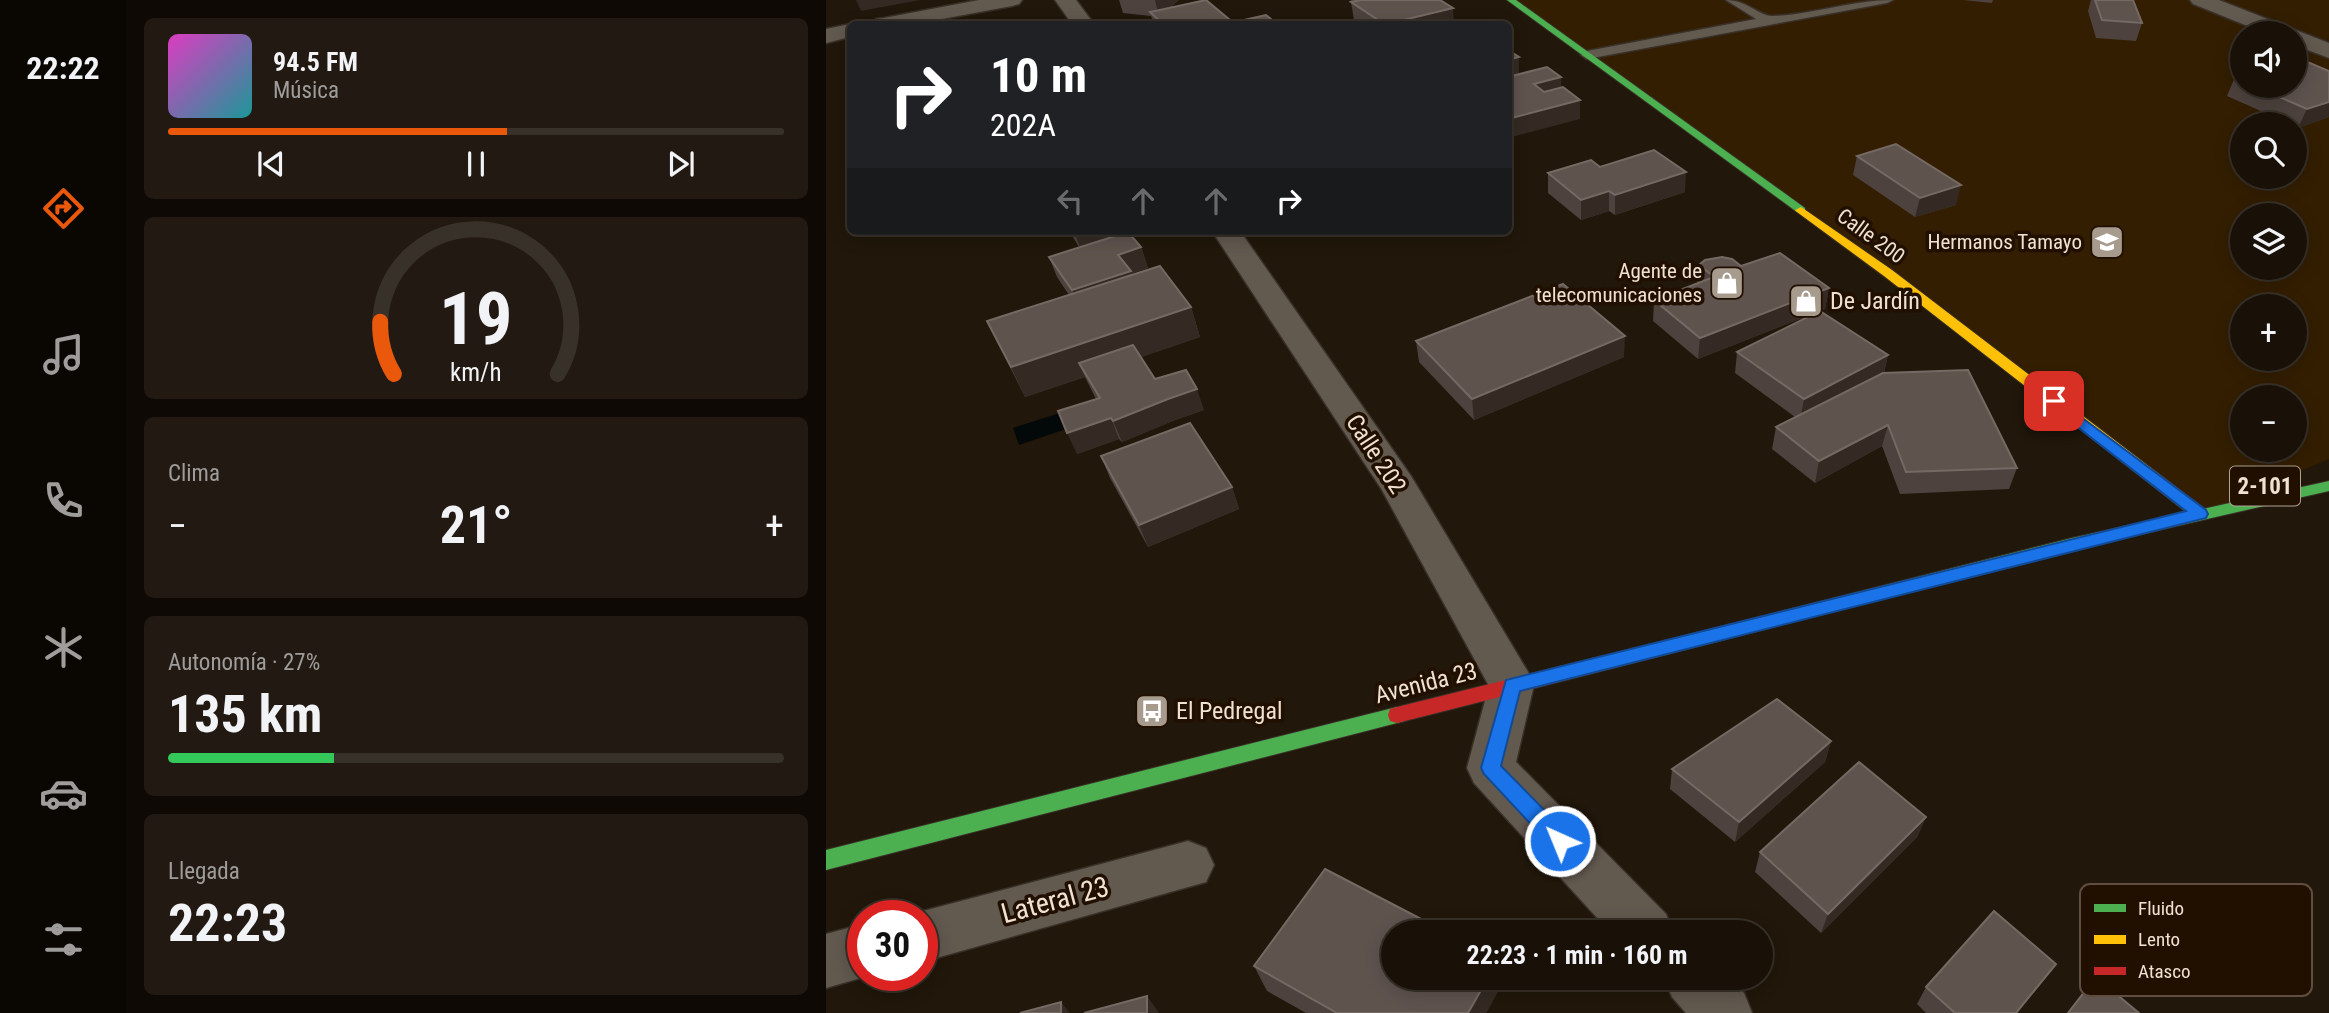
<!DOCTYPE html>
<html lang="es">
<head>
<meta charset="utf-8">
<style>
	:root { --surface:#191108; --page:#221a12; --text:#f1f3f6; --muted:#9f9d9c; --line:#373129; --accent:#ea580c }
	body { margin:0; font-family:"Roboto Condensed",sans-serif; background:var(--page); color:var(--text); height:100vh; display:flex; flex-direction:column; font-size:26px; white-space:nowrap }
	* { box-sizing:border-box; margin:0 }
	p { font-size:23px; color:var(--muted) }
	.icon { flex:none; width:38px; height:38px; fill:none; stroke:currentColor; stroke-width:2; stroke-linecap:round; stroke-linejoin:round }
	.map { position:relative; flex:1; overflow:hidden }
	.sheet { display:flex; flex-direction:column; gap:18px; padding:18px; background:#0e0904; width:700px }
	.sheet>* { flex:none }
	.guide { position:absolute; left:21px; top:21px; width:665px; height:214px; border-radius:10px; box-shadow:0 4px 18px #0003,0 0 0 2px var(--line); background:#202124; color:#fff; overflow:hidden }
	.fabs { position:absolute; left:1404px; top:21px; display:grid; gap:14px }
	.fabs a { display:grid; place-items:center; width:77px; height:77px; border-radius:50%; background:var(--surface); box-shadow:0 4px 18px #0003,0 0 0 2px var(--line); font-size:35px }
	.speed { position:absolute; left:21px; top:900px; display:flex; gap:14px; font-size:35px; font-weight:700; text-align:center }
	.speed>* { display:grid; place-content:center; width:91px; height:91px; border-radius:50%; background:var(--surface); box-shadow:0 4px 18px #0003,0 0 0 2px var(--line); line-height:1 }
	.speed .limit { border:10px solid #d22; background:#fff; color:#111 }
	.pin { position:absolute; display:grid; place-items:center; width:60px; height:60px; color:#fff; margin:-30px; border-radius:14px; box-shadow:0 4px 10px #0006 }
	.me { position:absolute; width:77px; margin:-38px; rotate:316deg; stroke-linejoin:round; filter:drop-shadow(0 0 5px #0008) }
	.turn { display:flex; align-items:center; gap:24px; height:147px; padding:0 28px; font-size:32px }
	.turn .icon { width:91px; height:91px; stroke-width:2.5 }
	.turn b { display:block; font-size:49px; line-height:60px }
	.lanes { display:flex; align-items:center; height:66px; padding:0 28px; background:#0003; justify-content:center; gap:35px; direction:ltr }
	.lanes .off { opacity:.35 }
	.big { font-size:52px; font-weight:700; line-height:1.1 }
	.sheet .tile { flex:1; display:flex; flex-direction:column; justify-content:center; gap:10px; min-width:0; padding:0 24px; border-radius:10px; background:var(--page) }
	.sheet .dial { align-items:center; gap:0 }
	.dial svg { height:182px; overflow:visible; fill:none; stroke:var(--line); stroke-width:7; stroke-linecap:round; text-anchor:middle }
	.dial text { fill:var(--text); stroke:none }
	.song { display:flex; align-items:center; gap:21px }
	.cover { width:84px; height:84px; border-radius:10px; background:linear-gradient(135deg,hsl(310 70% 55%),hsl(180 70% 35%)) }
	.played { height:7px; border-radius:4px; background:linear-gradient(90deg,var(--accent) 55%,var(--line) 55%) }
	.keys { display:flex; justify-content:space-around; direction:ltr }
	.heat { display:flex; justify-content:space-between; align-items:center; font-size:38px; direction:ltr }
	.charge { height:10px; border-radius:5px; background:linear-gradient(90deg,#34c759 27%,var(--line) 0) }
	.trip { position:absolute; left:555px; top:920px; width:392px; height:70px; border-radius:35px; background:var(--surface); box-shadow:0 4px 18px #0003,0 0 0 2px var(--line); font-weight:700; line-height:70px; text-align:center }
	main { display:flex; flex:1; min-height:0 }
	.menu { display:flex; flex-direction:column; width:126px; justify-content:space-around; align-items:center; background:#0a0703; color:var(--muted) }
	.menu .icon { width:49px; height:49px }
	.menu .current { color:var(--accent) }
	.menu b { font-size:32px; color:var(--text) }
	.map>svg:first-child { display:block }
</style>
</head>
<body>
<main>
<nav class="menu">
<b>22:22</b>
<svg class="icon current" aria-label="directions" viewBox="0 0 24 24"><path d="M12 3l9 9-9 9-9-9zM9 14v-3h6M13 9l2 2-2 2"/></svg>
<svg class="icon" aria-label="music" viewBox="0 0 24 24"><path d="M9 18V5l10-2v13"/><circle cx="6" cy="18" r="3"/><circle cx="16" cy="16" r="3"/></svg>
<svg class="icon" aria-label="phone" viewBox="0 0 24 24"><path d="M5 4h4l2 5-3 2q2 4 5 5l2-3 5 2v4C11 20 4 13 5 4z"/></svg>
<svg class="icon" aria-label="climate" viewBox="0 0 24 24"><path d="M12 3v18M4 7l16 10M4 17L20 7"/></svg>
<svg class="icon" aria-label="car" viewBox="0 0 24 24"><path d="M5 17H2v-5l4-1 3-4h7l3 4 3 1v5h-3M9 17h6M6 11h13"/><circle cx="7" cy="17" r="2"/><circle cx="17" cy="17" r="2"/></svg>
<svg class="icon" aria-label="filters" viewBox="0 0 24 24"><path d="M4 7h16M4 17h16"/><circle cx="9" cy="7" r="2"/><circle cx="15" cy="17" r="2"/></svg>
</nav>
<section class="sheet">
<div class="tile">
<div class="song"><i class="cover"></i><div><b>94.5 FM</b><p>Música</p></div></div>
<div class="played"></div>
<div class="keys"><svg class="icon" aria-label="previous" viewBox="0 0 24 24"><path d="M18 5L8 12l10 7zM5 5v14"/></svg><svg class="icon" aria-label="pause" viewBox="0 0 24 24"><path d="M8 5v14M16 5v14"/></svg><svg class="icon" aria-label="next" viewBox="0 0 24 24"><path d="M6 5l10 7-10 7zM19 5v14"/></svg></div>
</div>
<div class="tile dial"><svg viewBox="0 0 100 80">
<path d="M14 69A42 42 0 1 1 86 69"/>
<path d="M14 69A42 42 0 0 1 8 46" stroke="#ea580c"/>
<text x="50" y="56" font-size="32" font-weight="700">19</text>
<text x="50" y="72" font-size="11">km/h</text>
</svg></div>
<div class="tile"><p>Clima</p>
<div class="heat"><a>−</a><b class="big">21°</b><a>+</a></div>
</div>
<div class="tile"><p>Autonomía · 27%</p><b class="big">135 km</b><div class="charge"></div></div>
<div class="tile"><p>Llegada</p><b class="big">22:23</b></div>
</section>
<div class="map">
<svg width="1503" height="1013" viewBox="0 0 1503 1013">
	<rect width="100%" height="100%" fill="#21170a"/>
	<!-- built -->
	<path fill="#331e01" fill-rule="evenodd" d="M685,0H1503V459L1374,514ZM1416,33H1468V86H1416ZM1416,124H1468V177H1416ZM1416,215H1468V268H1416ZM1416,306H1468V359H1416ZM1416,397H1468V450H1416Z"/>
	<!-- water -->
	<path fill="#030808" d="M237,412L243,428L193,445L187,428Z"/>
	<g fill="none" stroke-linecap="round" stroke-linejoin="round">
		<!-- lane casing -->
		<g stroke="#393028" stroke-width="3">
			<path id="lane" d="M900,0C921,0 933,16 946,16C986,15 1025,0 1067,0L1061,3L761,59L755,55L761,51L930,19Z"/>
		</g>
		<!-- street casing -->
		<g stroke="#393028" stroke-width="3">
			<g id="street">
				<path d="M153,0H196L193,4L186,6L89,24H47L50,19L58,18Z"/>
				<path d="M229,0H250L268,24H246Z"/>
				<path d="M1364,0H1393L1503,43V58L1468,45V33H1439L1367,4Z"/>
				<path d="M24,24V37L0,43V29Z"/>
				<path d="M386,231H414L585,476L702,672L708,685L690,762L840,914L848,933H785L648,783L641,768L663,686L556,490Z"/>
				<path d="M362,841L380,848L388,865L380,882L96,962V915H82Z"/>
				<path d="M37,924V975H45L0,988V934Z"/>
				<path d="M838,978H904L918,993L926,1013H860L846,997Z"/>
			</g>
		</g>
		<!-- fast casing -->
		<g stroke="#393028" stroke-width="2">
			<g id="fast">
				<path d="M681,0H690L979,208V212H971Z"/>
				<path d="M1503,481V491L1246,550L838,655L832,653L829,648L832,643L838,641L1246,538Z"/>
				<path d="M571,707L578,709L580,715L578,721L571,723L0,870V850Z"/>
			</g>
		</g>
		<!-- slow casing -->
		<g stroke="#393028" stroke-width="2">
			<path id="slow" d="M975,207L1066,270L1380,510L1382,514L1380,518H1368L1058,276L971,212L969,210Z"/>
		</g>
		<!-- jam casing -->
		<g stroke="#393028" stroke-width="2">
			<path id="jam" d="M838,641L844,643L847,648L844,653L838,655L571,723L564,721L562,715L564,709L571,707Z"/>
		</g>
		<!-- lane -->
		<use href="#lane" fill="#62594f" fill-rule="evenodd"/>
		<!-- street -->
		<use href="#street" fill="#62594f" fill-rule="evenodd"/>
		<!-- fast -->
		<use href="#fast" fill="#4caf50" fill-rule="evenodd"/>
		<!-- slow -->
		<use href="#slow" fill="#ffc107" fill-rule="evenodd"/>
		<!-- jam -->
		<use href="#jam" fill="#c62828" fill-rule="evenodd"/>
	</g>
	<!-- wall -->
	<g fill="#4d423e">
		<path d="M293,0H353L344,8L404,20V24H451H328L325,16L297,13Z"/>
		<path d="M524,0H614L628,24H535L528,20L525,2H527Z"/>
		<path d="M1137,0H1167L1166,3Z"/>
		<path d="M1265,0H1307L1316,23L1310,41L1270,38L1262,11Z"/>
		<path d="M1503,71V117L1472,128L1468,126V124H1464L1401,96L1409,77L1416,75V86H1468Z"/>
		<path d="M1031,156L1130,205L1089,217L1027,175Z"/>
		<path d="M774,167L859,192L789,215L783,211L755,220L722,193V173Z"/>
		<path d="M243,231H314V233L306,236L315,247L322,268L306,273L307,275L365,307L374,337L315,357L329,379L378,410L349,420L296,442L293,439L251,454L270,399L259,377L199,397L161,321L243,295L231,277L223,257L253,247Z"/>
		<path d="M873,265L915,266L1003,288L999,309L872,359L827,321L828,300L871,283Z"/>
		<path d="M590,341L798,357L648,420L593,362Z"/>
		<path d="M911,352L1062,355L1058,373L1191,468L1183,489L1074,494L1056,446L989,483L946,449L950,427L969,417L909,373Z"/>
		<path d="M275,456L406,487L413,509L322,547L284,478Z"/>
		<path d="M1005,741L999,762L909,842L844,789L846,769Z"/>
		<path d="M1100,817L1091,837L995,933L929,872L934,852Z"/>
		<path d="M1230,964L1191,1013H1100L1091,1004L1100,987Z"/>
		<path d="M428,966L676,984L660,1013H480L441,991Z"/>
	</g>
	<!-- shaded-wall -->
	<g fill="#342a23">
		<path d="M30,0H94L35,11Z"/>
		<path d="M329,0H353L333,17Z"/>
		<path d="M627,8L628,24H561Z"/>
		<path d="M404,20L405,24H384Z"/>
		<path d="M693,57V75L682,78V60Z"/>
		<path d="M735,77V96L708,103V84Z"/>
		<path d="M754,100V119L682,138V119Z"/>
		<path d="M1503,102V117L1472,128L1481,109Z"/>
		<path d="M860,172L859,192L789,215V195Z"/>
		<path d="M1135,185L1130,205L1089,217L1094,198Z"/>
		<path d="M783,191V211L755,220V200Z"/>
		<path d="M248,231H314V233L255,250Z"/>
		<path d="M315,247L322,268L306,273L312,292L254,311L246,290L292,255Z"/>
		<path d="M1003,288L999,309L872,359L874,338Z"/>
		<path d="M365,307L374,337L261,376L253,363L259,377L199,397L185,367Z"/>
		<path d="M799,336L798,357L648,420L646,399Z"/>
		<path d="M1062,355L1057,376L974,421L978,399Z"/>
		<path d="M371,389L378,410L349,420L296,442L287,421L342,399Z"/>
		<path d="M285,418L293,439L251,454L241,433Z"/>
		<path d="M1062,425L1056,446L989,483L993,461Z"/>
		<path d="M406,487L413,509L322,547L313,525Z"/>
		<path d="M1005,741L999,762L909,842L913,822Z"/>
		<path d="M1100,817L1091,837L995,933L1002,914Z"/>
		<path d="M1230,964L1191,1013H1190Z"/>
		<path d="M662,978H675L676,984L660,1013H642Z"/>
		<path d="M321,996L333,1013H321Z"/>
		<path d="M235,1002L244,1013H235Z"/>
	</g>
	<!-- building -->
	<g fill="#5f534e" stroke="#756a63" stroke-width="2">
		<path d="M380,0L404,20L384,24H337L324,12Z"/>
		<path d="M535,0H614L627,8L561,24H558L525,2Z"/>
		<path d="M1269,0H1307L1316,23L1276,20Z"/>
		<path d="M440,15L451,24H400Z"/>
		<path d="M682,50L693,57L682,60Z"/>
		<path d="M1472,58L1503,71V102L1481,109L1428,86H1468V59Z"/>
		<path d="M721,67L735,77L708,84L718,92L737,87L754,100L682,119V77Z"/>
		<path d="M1416,75V80L1409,77Z"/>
		<path d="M1070,144L1135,185L1094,198L1031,156Z"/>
		<path d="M828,150L860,172L789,195L783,191L755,200L722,173L765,160L774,167Z"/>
		<path d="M302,232L315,247L292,255L305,271L246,290L223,257Z"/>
		<path d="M954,253L1003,288L874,338L828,300L888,277L873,265L879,260L896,257L906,259L915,266Z"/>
		<path d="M334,266L365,307L185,367L161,321Z"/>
		<path d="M737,284L799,336L646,399L590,341Z"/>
		<path d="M994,311L1062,355L978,399L911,352Z"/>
		<path d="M307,345L329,379L360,370L371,389L342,399L287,421L285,418L241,433L232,411L274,398L253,363Z"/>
		<path d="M1142,370L1191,468L1080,472L1062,425L993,461L950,427L1057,373Z"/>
		<path d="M364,423L406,487L313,525L275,456Z"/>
		<path d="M951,699L1005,741L913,822L846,769Z"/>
		<path d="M1033,762L1100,817L1002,914L934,852Z"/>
		<path d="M499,869L622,933H567V978H662L642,1013H511L428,966Z"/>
		<path d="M1168,911L1230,964L1190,1013H1129L1100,987Z"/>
		<path d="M1270,977L1313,1013H1242Z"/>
		<path d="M321,996V1013H258Z"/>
		<path d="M235,1002V1013H194Z"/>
	</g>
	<!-- route -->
	<path fill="#1a73e8" stroke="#114b97" stroke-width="2" d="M1228,397L1380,510L1382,514L1380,518L694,691L675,766L742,834L745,841L742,848L734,851L727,848L658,774L655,768L680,680L1360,511L1223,405L1221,401Z"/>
	<!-- icons -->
	<defs>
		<g id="university-square" transform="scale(1.75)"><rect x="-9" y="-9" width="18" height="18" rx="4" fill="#a79b8d" stroke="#210f00"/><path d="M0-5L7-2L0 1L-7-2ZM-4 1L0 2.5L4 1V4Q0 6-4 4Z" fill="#fff"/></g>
		<g id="shop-square" transform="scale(1.75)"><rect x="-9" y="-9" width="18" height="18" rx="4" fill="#a79b8d" stroke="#210f00"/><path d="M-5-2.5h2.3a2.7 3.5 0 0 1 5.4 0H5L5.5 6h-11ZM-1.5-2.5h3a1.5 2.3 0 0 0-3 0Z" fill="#fff"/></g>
		<g id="bus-square" transform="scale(1.75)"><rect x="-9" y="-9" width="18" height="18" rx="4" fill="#a79b8d" stroke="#210f00"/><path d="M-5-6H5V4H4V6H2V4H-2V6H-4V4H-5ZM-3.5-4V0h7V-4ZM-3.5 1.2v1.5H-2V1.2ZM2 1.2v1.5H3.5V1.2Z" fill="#fff"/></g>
	</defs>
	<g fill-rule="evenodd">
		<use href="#university-square" x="1281" y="242"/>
		<use href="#shop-square" x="901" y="283"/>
		<use href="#shop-square" x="980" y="301"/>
		<use href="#bus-square" x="326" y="711"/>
	</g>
	<g text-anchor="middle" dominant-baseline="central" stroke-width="7" stroke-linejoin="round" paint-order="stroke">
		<!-- far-street labels -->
		<g font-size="21" fill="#efe2d3" stroke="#210f00">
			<text transform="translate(1045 236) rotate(36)">Calle 200</text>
		</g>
		<!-- far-poi labels -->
		<g font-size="21" fill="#efe2d3" stroke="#210f00" text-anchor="end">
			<text x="1256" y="242">Hermanos Tamayo</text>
			<text x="876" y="271">Agente de<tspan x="876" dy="24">telecomunicaciones</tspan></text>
		</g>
		<!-- shield labels -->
		<rect fill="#210f00" stroke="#b1a394" stroke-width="2" x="1404" y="466.5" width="70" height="39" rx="5"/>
		<g font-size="23" font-weight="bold" fill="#efe2d3">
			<text x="1439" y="486">2-101</text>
		</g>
		<!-- poi labels -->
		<g font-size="24" fill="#efe2d3" stroke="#210f00" text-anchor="start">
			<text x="1004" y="301">De Jardín</text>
			<text x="350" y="711">El Pedregal</text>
		</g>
		<!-- street labels -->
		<g font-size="24" fill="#efe2d3" stroke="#210f00">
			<text transform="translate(550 454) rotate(57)">Calle 202</text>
			<text transform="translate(600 683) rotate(-14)">Avenida 23</text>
		</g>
		<!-- near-street labels -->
		<g font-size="28" fill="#efe2d3" stroke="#210f00">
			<text transform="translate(229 900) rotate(-15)">Lateral 23</text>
		</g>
	</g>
	<!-- legend -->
	<rect x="1254" y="884" width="232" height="112" rx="10" fill="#210f00" stroke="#5f4e3f" stroke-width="2"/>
	<rect x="1268" y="904" width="32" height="8" fill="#4caf50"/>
	<rect x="1268" y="935" width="32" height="9" fill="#ffc107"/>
	<rect x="1268" y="967" width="32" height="8" fill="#c62828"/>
	<g font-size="19" fill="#efe2d3">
		<text x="1312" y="915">Fluido</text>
		<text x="1312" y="946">Lento</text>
		<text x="1312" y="978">Atasco</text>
	</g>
</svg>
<div class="fabs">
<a><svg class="icon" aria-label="sound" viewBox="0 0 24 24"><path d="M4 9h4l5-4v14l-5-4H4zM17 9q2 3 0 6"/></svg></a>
<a><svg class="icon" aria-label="search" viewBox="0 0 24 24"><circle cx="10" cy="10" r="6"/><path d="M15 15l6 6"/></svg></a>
<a><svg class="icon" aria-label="layers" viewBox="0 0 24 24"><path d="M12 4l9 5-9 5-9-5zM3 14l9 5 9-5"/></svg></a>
<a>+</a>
<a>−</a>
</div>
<div class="speed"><div class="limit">30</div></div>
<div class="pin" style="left:1228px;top:401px;background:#d93025"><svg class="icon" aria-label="arrive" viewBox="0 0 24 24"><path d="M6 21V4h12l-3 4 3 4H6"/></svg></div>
<svg class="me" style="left:734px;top:841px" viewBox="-20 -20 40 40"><circle r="17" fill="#1a73e8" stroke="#fff" stroke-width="3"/><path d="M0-11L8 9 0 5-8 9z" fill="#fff"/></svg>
<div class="trip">22:23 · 1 min · 160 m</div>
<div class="guide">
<div class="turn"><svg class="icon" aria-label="right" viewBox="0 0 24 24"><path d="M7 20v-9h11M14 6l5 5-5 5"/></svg><div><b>10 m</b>202A</div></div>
<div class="lanes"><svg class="icon off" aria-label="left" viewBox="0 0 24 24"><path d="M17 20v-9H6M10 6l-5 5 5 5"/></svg><svg class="icon off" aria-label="ahead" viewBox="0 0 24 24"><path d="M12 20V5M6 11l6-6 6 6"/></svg><svg class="icon off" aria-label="ahead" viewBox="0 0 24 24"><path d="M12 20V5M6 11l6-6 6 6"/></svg><svg class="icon" aria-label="right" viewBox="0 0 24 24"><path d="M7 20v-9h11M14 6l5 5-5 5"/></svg></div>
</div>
</div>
</main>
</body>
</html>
